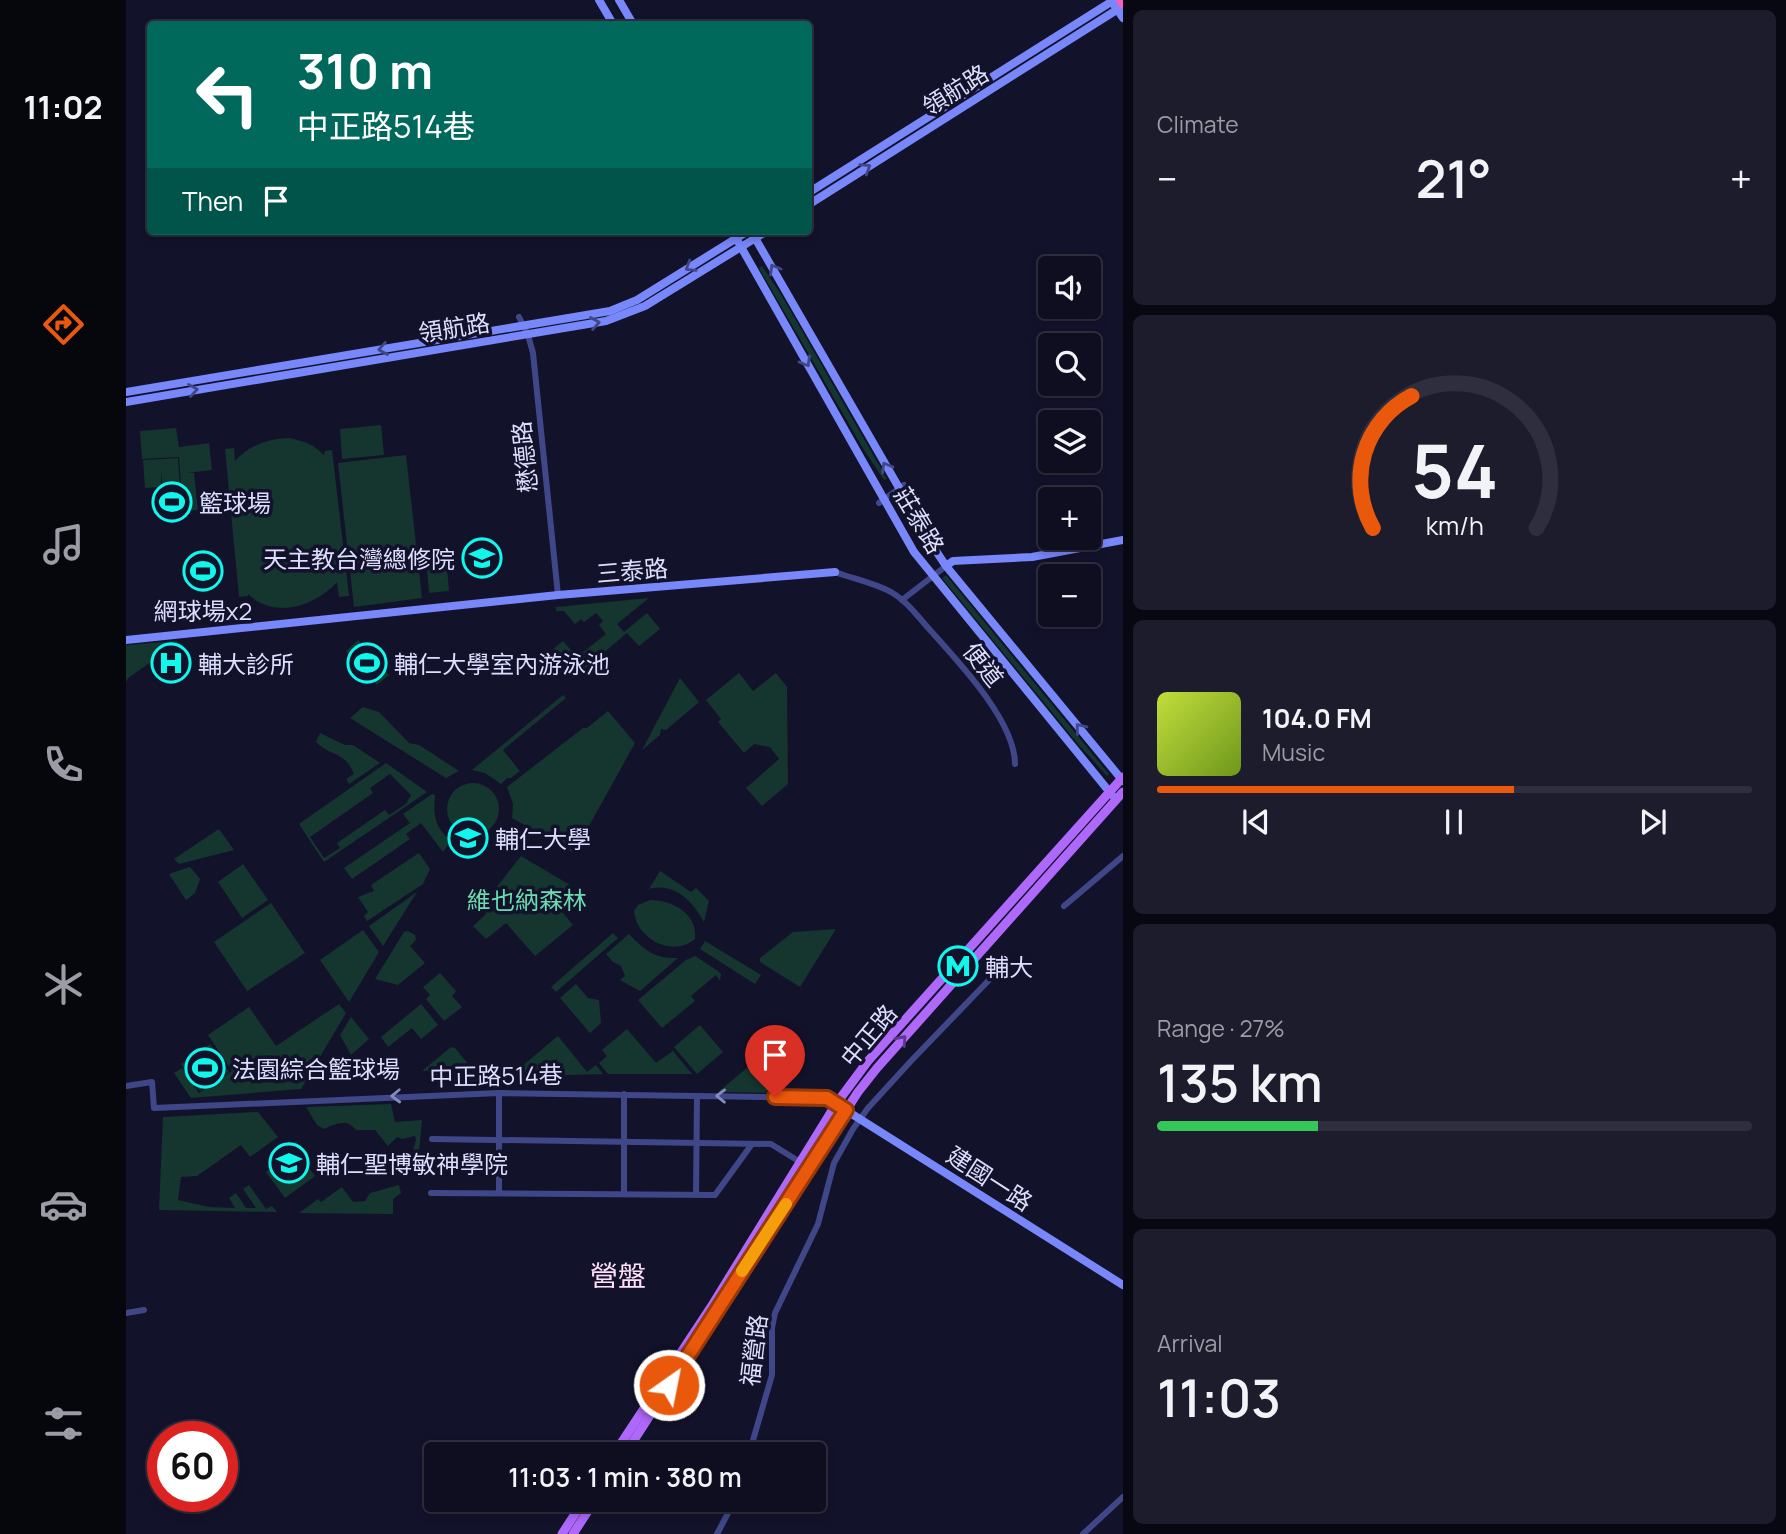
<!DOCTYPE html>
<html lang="en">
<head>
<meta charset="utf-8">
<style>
	:root { --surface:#0e0e20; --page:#1c1c2d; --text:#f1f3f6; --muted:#9b9ca5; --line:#2e2e3e; --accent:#ea580c }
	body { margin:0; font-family:Manrope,"Noto Sans TC",sans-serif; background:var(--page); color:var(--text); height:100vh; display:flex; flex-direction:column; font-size:26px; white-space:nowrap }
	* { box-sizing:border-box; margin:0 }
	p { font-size:23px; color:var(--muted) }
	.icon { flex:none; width:38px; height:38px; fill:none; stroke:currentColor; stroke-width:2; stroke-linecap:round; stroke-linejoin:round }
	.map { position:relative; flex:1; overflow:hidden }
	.drawer { display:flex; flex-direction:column; gap:10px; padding:10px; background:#080812; width:663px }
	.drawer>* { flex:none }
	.hud { position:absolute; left:21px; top:21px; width:665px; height:214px; border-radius:7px; box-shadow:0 4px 10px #0003,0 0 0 2px var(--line); background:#00695c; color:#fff; overflow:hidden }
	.fabs { position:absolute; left:912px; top:256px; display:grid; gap:14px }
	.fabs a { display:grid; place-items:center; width:63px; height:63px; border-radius:7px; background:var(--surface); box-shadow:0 4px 10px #0003,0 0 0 2px var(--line); font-size:35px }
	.speed { position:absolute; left:21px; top:1421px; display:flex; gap:14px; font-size:35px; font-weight:700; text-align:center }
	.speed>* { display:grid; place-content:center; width:91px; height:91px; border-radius:50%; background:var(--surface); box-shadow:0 4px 10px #0003,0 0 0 2px var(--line); line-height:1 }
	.speed .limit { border:10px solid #d22; background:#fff; color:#111 }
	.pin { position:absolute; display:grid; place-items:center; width:60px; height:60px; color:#fff; margin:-72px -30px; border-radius:50% 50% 50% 0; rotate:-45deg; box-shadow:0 0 7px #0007 }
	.pin .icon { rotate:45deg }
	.me { position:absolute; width:77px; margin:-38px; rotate:33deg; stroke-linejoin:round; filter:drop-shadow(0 0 5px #0008) }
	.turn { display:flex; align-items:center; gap:24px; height:147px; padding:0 35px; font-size:32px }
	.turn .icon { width:91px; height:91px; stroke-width:2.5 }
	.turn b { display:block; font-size:49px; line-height:60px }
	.then { display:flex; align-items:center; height:66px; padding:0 35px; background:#0003; gap:14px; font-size:26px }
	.big { font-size:52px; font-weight:600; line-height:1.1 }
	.drawer .card { flex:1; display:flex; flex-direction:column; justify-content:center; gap:10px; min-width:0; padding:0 24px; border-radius:10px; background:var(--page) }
	.drawer .dial { align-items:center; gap:0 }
	.dial svg { height:182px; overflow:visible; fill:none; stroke:var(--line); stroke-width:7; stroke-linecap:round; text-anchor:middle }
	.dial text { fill:var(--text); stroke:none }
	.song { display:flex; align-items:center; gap:21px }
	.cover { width:84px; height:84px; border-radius:10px; background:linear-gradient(135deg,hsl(70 70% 55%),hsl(80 70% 35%)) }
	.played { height:7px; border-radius:4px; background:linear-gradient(90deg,var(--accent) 60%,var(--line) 60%) }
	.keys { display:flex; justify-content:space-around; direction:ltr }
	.heat { display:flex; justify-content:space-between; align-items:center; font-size:38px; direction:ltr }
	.charge { height:10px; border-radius:5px; background:linear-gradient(90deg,#34c759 27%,var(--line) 0) }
	.trip { position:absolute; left:298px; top:1442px; width:402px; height:70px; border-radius:7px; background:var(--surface); box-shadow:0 4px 10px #0003,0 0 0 2px var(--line); font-weight:600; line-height:70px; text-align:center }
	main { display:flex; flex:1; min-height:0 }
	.dock { display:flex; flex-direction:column; width:126px; justify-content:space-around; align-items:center; background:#06060d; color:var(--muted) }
	.dock .icon { width:49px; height:49px }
	.dock .on { color:var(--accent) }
	.dock b { font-size:32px; color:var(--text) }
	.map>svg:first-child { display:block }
</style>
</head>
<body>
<main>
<nav class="dock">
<b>11:02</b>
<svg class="icon on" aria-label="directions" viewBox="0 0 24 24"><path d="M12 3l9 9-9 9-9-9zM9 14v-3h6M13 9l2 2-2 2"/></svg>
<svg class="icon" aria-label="music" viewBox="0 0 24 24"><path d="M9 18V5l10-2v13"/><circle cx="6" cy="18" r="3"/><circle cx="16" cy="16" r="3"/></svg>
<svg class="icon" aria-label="phone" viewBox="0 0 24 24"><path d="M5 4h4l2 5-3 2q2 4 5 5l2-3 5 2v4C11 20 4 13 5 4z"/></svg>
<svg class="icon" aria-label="climate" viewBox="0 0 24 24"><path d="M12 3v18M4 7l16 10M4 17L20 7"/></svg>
<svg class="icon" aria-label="car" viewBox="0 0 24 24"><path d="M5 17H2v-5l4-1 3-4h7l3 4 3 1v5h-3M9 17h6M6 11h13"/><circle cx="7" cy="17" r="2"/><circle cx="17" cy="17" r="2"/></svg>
<svg class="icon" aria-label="filters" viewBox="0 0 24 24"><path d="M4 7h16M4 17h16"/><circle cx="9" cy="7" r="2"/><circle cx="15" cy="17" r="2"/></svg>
</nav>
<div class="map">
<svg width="997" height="1534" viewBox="0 0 997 1534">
	<rect width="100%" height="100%" fill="#13122b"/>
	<!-- green -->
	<g fill="#15352f" fill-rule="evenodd">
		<path d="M636,266L656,296L761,479L758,480L738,450L633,268Z"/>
		<path d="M255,425L258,455L216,459L214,429Z"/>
		<path d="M50,428L53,447L83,443L86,470L61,473H68L72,510L57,511L53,457L16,459L14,431Z"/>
		<path d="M163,438C178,441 187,444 198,455L199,451L206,450L223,596L213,597L211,582C189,606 149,620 122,594V596L113,597L99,449L108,448L109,461C124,445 141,439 163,438Z"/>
		<path d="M280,455L296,598L228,607L212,463Z"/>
		<path d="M52,458L56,516L39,517L35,471V487L19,488L17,460Z"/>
		<path d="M320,556L323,591L303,593L300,558Z"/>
		<path d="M820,575L983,774L981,776L952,744L816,578Z"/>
		<path d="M523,598L491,624L498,632L521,613L534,629L513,646L501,633L449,677L426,650L437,641L451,657L480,634L473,625L477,621L470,613L458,622L455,619L449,624L438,611H430V607Z"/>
		<path d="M232,640L263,675L251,685L220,651Z"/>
		<path d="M51,641V644L2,678L0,682V645Z"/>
		<path d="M613,673L627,691L650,673L661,687L662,784L636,806L620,788L653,759L644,747L628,744L618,753L592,722L595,719L580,700Z"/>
		<path d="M554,678L573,702L540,730L535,729L534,735L516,750Z"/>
		<path d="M437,695L440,698L377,750L394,771L385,778H381L375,784L359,773L346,770Z"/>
		<path d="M237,707L253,712L283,743L293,745L333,771L320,778L224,718Z"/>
		<path d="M482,711L509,743L448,853L386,818L387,804L381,787L457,728H461Z"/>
		<path d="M194,733L219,745H227L254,763L223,784L220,779L228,774C218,750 205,757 190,742Z"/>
		<path d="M260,763L301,792L198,862L173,824ZM264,774L285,795L280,804L263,815L259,810L211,843L214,848L198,858L184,837L247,793L244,788Z"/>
		<circle cx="347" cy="809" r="26"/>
		<path d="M306,794L309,795C307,814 309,829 325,840L317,852L295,823L280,834L284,839L226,879L218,868L284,823L277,814Z"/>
		<path d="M93,829L108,850L53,864L48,859Z"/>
		<path d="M293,853L304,869L297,884L241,921L238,916L242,912L232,897L248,891L245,885Z"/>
		<path d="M395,856L444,885L432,895L433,908L447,925L409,956L380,923L360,939L347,926L360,914L355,907Z"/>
		<path d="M117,864L142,900L116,918L92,882Z"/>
		<path d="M64,867L74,879L69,893L60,900L43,874Z"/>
		<path d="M534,871L565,892L570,888L583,901L578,922C567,902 549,882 523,889Z"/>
		<path d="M291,892L257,946L243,926Z"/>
		<path d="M524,900C545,900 572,913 569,939C547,958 510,939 508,911L512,905Z"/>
		<path d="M145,903L179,953L121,991L88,942Z"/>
		<path d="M710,929L674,987L634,962V958L667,932Z"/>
		<path d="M237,930L253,952L223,1002L194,960Z"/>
		<path d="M282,931L289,935L290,940L284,946L299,963L272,985L249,979L278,932Z"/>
		<path d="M487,933L492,938L430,992L425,987Z"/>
		<path d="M503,934C518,950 529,959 552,958L514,991L494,980L499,976L495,966L487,962L480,954Z"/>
		<path d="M579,941L635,975L629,984L574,949Z"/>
		<path d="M569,956L592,971L595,974L594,981L590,975L565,996L569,1001L536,1028L512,1000L560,960Z"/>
		<path d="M314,973L330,991L326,996L336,1007L318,1021L300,999L304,995L297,987Z"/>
		<path d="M450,984L462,998L473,1000L475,1023L464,1033L434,998Z"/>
		<path d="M213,1004L220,1013L175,1089L65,1098L48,1073L56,1068L73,1093L106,1071L82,1035L123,1007L150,1046Z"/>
		<path d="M295,1004L312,1025L295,1039L286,1028L262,1047L255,1037Z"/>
		<path d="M225,1017L243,1039L225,1055L214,1035Z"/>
		<path d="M574,1025L597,1052L571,1074L548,1047Z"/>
		<path d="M501,1029L530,1063L547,1051L566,1074H482L473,1063L481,1056L476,1050Z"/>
		<path d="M663,1033L677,1049L649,1093L592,1092Z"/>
		<path d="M432,1036L461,1072L470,1065L477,1074L383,1077Z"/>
		<path d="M84,1044L103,1072L74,1091L55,1064Z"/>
		<path d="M325,1047L329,1048L357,1082H324L315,1070L296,1071Z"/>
		<path d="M265,1104L269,1122L296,1120L292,1164L285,1158L290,1140L289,1136L276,1139L271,1137L262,1146L249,1130H230C221,1118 209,1124 198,1129L191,1125L180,1107Z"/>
		<path d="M132,1112L152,1137L124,1157L115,1145L71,1176L55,1177L52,1200L83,1207L109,1208L103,1198L110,1193L120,1208H130L117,1189L123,1185L140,1209L146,1206L151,1212L33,1210L37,1117Z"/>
		<path d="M169,1150L189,1176L159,1198L140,1172Z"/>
		<path d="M273,1185L275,1193L267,1199V1214L173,1213L192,1199L195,1202L216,1187L227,1202L239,1201L244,1193Z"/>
	</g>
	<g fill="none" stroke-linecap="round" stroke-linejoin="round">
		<!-- street -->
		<g stroke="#3f4788" stroke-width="6">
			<path d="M393,317L402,335L407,353L432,595"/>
			<path d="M753,503L778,485"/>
			<path d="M709,572C728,579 748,583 765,592C781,601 792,617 804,630C832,661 889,721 889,764"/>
			<path d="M776,600L820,566"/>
			<path d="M938,906L997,856"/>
			<path d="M0,1086L26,1082L28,1108L373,1093L701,1098L710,1104"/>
			<path d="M306,1139L645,1144L674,1162"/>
			<path d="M305,1193L589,1195L626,1144"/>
			<path d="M373,1193V1093"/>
			<path d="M498,1194V1094"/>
			<path d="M570,1195L571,1096"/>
			<path d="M0,1313L18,1310"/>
			<path d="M623,1454L646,1375V1328L649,1313L692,1224L708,1163L727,1129L742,1108L785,1061L863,980"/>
			<path d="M591,1534L609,1500"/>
			<path d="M957,1534L997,1497"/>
		</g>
		<!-- secondary -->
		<g stroke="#7887fa" stroke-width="8">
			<path d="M473,0L487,24"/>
			<path d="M493,0L507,24"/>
			<path d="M988,5L997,18"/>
			<path d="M682,193L988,0"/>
			<path d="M682,205L997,6"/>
			<path d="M606,231L788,552L986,795"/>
			<path d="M625,231L806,545L820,566L997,781"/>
			<path d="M0,392L484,311L511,300L622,231"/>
			<path d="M0,402L480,321L519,306L641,231"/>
			<path d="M820,566L827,561L906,557L997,540"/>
			<path d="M0,640L432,595L709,572"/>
			<path d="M710,1104L997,1285"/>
		</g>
		<!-- primary -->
		<g stroke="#ae68fa" stroke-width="9">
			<path d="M488,1454L585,1307L710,1104L742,1061L997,777"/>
			<path d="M499,1454L732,1092L751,1068L997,792"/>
			<path d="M436,1534L458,1500"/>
			<path d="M447,1534L469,1500"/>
		</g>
		<!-- highway -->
		<path stroke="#f95dbe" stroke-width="10" d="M995,0L997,3"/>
	</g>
	<!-- one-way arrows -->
	<defs><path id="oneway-chevron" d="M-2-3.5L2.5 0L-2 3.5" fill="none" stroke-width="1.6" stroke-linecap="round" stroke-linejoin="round" transform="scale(1.75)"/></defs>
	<g stroke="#404788">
		<use href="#oneway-chevron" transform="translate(740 168) rotate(-32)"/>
		<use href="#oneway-chevron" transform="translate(564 267) rotate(148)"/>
		<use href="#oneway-chevron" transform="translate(648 269) rotate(-120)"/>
		<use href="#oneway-chevron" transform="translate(469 323) rotate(-10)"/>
		<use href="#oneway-chevron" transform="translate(257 349) rotate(170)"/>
		<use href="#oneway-chevron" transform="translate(680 362) rotate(60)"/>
		<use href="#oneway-chevron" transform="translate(67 390) rotate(-9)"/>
		<use href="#oneway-chevron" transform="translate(760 467) rotate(-120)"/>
		<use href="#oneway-chevron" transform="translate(954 728) rotate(-129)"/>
	</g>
	<use stroke="#593988" href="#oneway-chevron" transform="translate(776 1040) rotate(-48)"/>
	<g stroke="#868bbd">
		<use href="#oneway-chevron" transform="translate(270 1096) rotate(178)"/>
		<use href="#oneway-chevron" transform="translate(595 1096) rotate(-179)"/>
	</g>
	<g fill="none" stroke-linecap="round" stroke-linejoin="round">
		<!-- route casing -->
		<g stroke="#983908" stroke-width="18">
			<path id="route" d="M543,1385L720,1110L701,1098L649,1097"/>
		</g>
		<!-- route -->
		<use href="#route" stroke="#ea580c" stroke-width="12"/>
		<!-- slow -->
		<path stroke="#f59e0b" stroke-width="12" d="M616,1271L660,1204"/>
	</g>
	<!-- icons -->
	<defs>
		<g id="stadium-ring" transform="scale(2.0125)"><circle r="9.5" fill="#13122b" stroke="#10f7ec" stroke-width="1.5"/><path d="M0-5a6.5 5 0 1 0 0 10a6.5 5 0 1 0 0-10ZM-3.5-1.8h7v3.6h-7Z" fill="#10f7ec"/></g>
		<g id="university-ring" transform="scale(2.0125)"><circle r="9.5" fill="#13122b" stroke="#10f7ec" stroke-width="1.5"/><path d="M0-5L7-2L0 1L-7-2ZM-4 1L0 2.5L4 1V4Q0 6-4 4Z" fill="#10f7ec"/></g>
		<g id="hospital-ring" transform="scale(2.0125)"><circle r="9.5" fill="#13122b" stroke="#10f7ec" stroke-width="1.5"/><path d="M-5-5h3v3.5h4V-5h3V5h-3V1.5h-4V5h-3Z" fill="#10f7ec"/></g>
		<g id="metro-ring" transform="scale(2.0125)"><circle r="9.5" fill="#13122b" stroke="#10f7ec" stroke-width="1.5"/><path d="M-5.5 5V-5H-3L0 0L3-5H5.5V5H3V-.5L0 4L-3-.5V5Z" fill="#10f7ec"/></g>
	</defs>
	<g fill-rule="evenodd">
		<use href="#stadium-ring" x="46" y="502"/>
		<use href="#university-ring" x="356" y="558"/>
		<use href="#stadium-ring" x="77" y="571"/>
		<use href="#hospital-ring" x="45" y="663"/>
		<use href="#stadium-ring" x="241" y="663"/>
		<use href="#university-ring" x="342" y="838"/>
		<use href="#metro-ring" x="832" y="966"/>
		<use href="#stadium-ring" x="79" y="1068"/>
		<use href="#university-ring" x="163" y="1163"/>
	</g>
	<g text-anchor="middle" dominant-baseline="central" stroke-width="7" stroke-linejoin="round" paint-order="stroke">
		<!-- street labels -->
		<g font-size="24" fill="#dddefe" stroke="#13122b">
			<text transform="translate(829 89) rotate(-32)">領航路</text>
			<text transform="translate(328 327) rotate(-9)">領航路</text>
			<text transform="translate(398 457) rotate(-96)">懋德路</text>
			<text transform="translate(794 520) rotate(59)">莊泰路</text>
			<text transform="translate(506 570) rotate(-5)">三泰路</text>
			<text transform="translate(858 664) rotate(52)">便道</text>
			<text transform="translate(742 1035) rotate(-50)">中正路</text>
			<text transform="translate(370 1075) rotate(-1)">中正路514巷</text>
			<text transform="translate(864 1178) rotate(33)">建國一路</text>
			<text transform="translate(627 1350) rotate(-83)">福營路</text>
		</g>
		<!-- poi labels -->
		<g font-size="24" fill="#dddefe" stroke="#13122b" text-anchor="start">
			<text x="73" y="502">籃球場</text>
			<text x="329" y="558" text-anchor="end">天主教台灣總修院</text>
			<text x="77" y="610" text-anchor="middle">網球場x2</text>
			<text x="72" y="663">輔大診所</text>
			<text x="268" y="663">輔仁大學室內游泳池</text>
			<text x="369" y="838">輔仁大學</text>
			<text x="859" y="966">輔大</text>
			<text x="106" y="1068">法園綜合籃球場</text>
			<text x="190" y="1163">輔仁聖博敏神學院</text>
		</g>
		<!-- park labels -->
		<g font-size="24" fill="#6addb0" stroke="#13122b">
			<text x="401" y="899">維也納森林</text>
		</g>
		<!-- quarter labels -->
		<g font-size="28" fill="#fedff7" stroke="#13122b">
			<text x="492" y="1275">營盤</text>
		</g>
	</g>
</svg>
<div class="fabs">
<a><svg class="icon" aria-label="sound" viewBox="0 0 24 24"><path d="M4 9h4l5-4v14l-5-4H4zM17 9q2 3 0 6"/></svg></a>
<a><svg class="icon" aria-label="search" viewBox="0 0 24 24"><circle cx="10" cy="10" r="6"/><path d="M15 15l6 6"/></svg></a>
<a><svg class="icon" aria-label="layers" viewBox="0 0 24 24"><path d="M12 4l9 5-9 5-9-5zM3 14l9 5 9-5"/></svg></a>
<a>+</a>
<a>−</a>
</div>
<div class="speed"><div class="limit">60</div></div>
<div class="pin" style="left:649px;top:1097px;background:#d93025"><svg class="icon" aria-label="arrive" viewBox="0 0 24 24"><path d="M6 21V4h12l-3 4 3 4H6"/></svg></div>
<svg class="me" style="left:543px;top:1385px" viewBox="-20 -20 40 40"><circle r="17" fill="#ea580c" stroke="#fff" stroke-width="3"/><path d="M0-11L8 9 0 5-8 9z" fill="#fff"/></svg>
<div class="trip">11:03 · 1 min · 380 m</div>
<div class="hud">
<div class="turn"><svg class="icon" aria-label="left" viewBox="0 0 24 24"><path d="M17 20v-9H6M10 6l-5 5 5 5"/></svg><div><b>310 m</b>中正路514巷</div></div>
<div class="then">Then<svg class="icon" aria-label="arrive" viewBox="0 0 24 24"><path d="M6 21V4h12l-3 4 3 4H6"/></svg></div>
</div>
</div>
<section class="drawer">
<div class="card"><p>Climate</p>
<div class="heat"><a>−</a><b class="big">21°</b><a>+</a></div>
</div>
<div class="card dial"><svg viewBox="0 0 100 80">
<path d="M14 69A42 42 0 1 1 86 69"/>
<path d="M14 69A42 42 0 0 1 31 11" stroke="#ea580c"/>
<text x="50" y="56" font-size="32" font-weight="700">54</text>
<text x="50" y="72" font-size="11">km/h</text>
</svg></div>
<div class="card">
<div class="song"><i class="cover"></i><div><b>104.0 FM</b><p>Music</p></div></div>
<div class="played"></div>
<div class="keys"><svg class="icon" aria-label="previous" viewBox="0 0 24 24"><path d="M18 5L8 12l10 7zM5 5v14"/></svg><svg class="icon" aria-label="pause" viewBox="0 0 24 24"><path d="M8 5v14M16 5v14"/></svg><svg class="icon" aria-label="next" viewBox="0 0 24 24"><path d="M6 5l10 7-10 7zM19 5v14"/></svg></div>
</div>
<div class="card"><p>Range · 27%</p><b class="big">135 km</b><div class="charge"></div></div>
<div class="card"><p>Arrival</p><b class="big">11:03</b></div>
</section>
</main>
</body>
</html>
